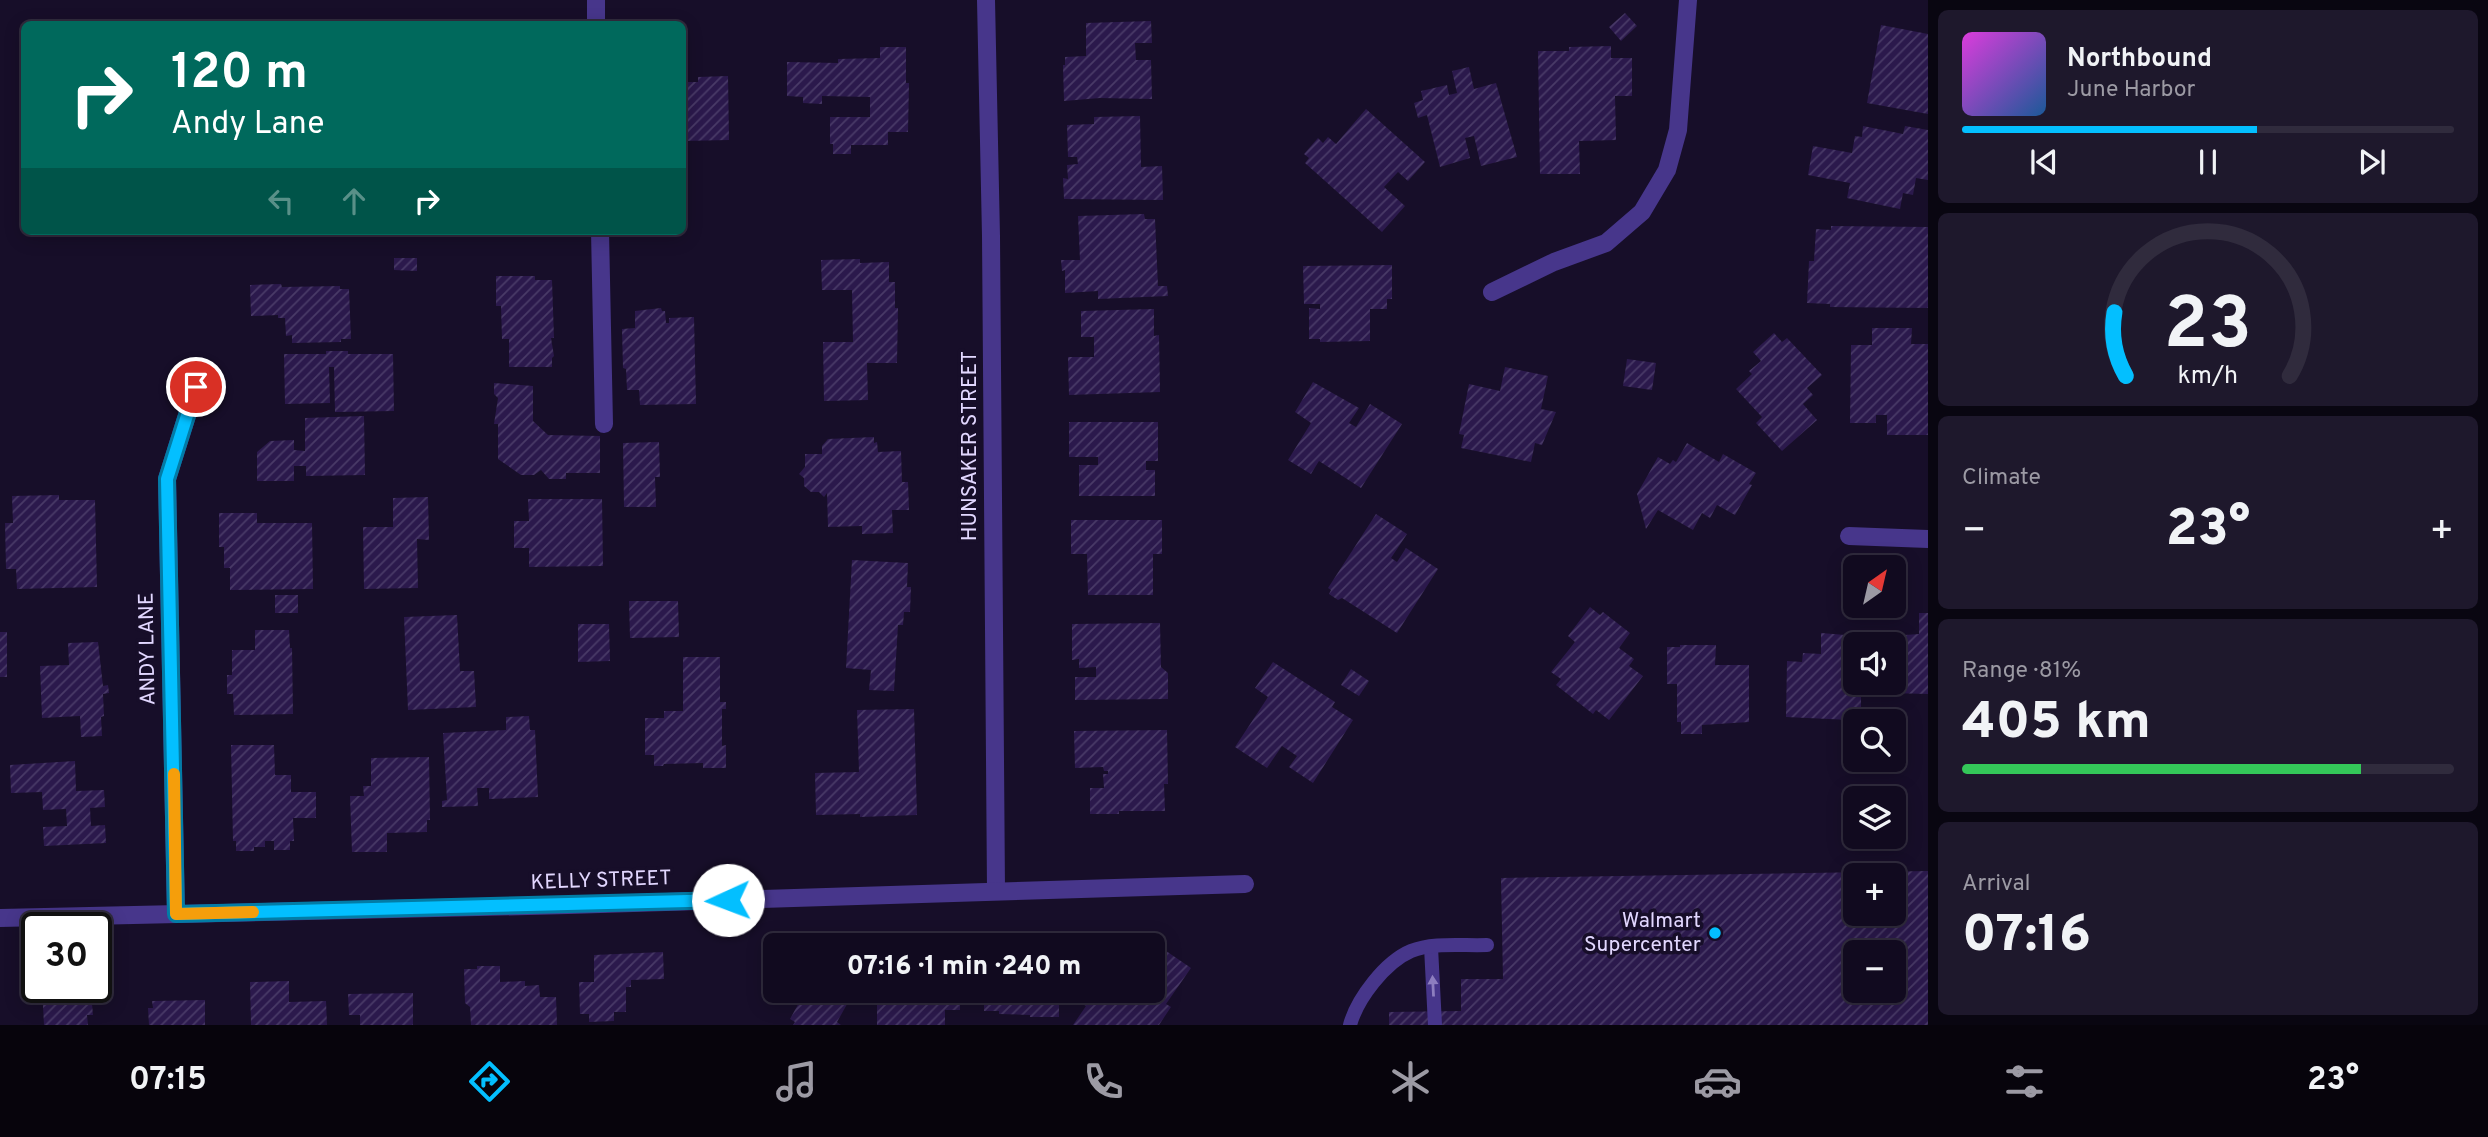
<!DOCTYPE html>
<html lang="en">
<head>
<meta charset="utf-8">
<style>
	:root { --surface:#110a1f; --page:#1e182c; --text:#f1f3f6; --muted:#9c9aa4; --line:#302b3d; --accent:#03bfff }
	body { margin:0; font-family:Overpass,sans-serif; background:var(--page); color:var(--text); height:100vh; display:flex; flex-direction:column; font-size:26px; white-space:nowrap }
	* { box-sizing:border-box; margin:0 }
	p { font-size:23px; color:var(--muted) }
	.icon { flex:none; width:38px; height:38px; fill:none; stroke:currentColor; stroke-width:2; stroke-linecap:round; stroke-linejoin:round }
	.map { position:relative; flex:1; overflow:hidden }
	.side { display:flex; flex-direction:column; gap:10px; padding:10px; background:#090611; width:560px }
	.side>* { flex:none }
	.guide { position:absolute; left:21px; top:21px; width:665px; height:214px; border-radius:10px; box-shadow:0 4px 18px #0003,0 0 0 2px var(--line); background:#00695c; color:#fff; overflow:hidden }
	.needle { width:46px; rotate:34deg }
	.tools { position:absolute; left:1843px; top:555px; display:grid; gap:14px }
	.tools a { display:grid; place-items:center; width:63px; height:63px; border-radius:10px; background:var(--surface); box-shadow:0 4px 18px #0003,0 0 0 2px var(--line); font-size:35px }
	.speed { position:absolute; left:21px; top:912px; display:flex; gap:14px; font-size:35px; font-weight:700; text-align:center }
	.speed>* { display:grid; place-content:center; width:91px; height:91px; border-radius:50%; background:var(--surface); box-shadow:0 4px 18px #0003,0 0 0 2px var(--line); line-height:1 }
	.speed .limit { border:4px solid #111; border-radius:10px; background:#fff; color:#111 }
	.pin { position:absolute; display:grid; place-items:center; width:60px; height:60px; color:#fff; margin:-30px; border:4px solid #fff; border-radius:50%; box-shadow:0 2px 7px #0007 }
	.me { position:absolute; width:77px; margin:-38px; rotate:268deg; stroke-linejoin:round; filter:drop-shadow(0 0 5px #0008) }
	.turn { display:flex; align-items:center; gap:24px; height:147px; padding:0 35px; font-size:32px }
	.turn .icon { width:91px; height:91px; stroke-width:2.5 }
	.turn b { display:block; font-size:49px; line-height:60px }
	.lanes { display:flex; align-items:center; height:66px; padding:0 35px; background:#0003; justify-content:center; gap:35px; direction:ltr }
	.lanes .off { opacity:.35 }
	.big { font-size:52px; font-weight:800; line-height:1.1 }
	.side .widget { flex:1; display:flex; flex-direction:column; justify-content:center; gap:10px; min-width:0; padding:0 24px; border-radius:10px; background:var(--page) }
	.side .dial { align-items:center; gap:0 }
	.dial svg { height:182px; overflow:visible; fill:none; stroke:var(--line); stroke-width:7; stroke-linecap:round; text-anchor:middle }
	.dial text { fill:var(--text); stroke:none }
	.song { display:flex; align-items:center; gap:21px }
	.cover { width:84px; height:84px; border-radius:10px; background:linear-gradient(135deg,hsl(300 70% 55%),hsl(210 70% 35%)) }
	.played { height:7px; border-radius:4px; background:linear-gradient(90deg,var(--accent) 60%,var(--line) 60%) }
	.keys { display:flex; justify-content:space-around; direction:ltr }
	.heat { display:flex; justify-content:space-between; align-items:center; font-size:38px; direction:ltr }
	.charge { height:10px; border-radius:5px; background:linear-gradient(90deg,#34c759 81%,var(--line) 0) }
	.trip { position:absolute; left:763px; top:933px; width:402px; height:70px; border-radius:10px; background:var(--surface); box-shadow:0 4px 18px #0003,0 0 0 2px var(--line); font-weight:800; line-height:70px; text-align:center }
	.tab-bar { display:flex; height:112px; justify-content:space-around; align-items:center; background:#07040c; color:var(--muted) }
	.tab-bar .icon { width:49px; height:49px }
	.tab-bar .current { color:var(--accent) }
	.tab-bar b { font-size:32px; color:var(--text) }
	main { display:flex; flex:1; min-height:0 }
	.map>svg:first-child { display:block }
</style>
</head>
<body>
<main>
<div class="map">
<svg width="1928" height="1025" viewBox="0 0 1928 1025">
	<defs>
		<pattern id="building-hatch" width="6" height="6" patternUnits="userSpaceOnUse" patternTransform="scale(1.75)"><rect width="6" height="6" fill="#2b194c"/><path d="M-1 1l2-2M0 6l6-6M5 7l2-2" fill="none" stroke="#493a67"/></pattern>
	</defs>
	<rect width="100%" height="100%" fill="#170e29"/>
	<!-- building -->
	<g fill="url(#building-hatch)" fill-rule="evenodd">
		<path d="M1625,13L1637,26L1621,41L1609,27Z"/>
		<path d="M1151,21L1152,43H1135L1136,60H1151L1152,99L1100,98L1064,101L1063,65H1065V57L1086,56V23Z"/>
		<path d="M1881,25L1928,34V114L1867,103Z"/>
		<path d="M1611,46V58H1632V96H1615L1616,140L1579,141L1580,174H1540L1538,51H1569V47Z"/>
		<path d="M880,47H906V83H909L908,132H888V145H851V154H833V144H830V117H870V97L822,96V104L803,103V97L787,96V62L838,63V59L880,58Z"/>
		<path d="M1469,67L1474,89L1496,83L1517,157L1481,166L1474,136L1465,138L1470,158L1440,167L1427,115L1418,118L1414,103L1423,100L1421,91L1447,85L1449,95L1457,93L1452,71Z"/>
		<path d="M728,76L729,140L682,141V82H698V77Z"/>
		<path d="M1366,109L1425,162L1408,181L1398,172L1384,187L1405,206L1382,232L1305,163L1309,158L1304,154L1318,138L1323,143L1328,137L1336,144Z"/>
		<path d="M1140,116L1141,167L1162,166L1163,200L1064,199L1063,178L1068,179L1067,165L1078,164L1077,157H1068L1067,125L1094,124V117Z"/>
		<path d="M1863,126L1903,134L1905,126L1928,130V180L1916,178L1913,195L1903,193L1900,209L1847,198L1850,183L1808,175L1813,146L1852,153L1855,136L1862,137Z"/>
		<path d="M1144,214L1145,219H1155L1158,286H1167L1168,296L1098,299V291L1065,293V270L1062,271L1061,260H1080L1078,216Z"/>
		<path d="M1831,226L1928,227V308L1830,307V304L1807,303L1809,261H1814L1816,229L1831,230Z"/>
		<rect x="364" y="231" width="34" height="5"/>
		<path d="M394,258H417V271L394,270Z"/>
		<path d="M860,259V263L889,262V282H895V308H898L897,363H867L868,400L824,401L823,342H853L852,290H822L821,260Z"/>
		<path d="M1392,265V299H1387V309H1370V341L1320,342V339H1309V308L1320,309V304H1304L1303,266Z"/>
		<path d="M496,276H535V280H552L554,338H551L554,356L552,358V367H509V339H502L501,306H496Z"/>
		<path d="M281,284L282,287L340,286V289H349L351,339H341V342L292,343V335L286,336L285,318H278V315L251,316L250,285Z"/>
		<path d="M661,308L662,311H665L666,323H669V318L694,317L696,404L640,405L639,390H627L626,369L623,368L622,329L635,328V311Z"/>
		<path d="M1154,309V336L1159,335L1160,392L1069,395L1068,357H1094V337H1081V311Z"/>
		<path d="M1872,328H1912L1911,344H1928V435H1887V415H1876V423H1850L1851,345H1872Z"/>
		<path d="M1774,333L1782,342L1787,338L1822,375L1807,388L1813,395L1803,404L1817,420L1782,451L1756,423L1762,417L1736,389L1752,374L1749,371L1761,361L1753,352Z"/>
		<path d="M326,351H348V354H393L394,411L335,412L334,367H329L330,403L285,404L284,354H326Z"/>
		<path d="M1627,359L1656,363L1652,390L1623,386Z"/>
		<path d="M1505,367L1548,376L1541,409L1556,412L1542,445L1535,443L1531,462L1461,448L1464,435L1459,434L1469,384L1500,391Z"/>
		<path d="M1313,382L1359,408L1349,423L1356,427L1370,404L1402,424L1361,488L1319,461L1311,474L1288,460L1311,423L1295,412Z"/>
		<path d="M494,383L533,386V421L548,435L600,436V473H566V479H549L541,470L534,475H521L498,459V424H494L498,398L494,394Z"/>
		<path d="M364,416L365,475L306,476V466H294V481H257V452L270,441L294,440V450L305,451V418Z"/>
		<path d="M1069,422H1158V461H1146V470H1155V496H1079V465H1098V457H1069Z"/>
		<path d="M874,437V443L877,442L878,452L901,451L902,482H908L909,510H892L893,533L862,534V526L828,527L827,493L824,497L819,492H811L804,486V478L799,474L805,467V454H822V446L828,439Z"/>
		<path d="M659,442L660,477H655L656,507H624L623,443Z"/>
		<path d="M1687,443L1719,462L1723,454L1756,473L1749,484L1752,485L1735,515L1717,505L1710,518L1702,513L1693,530L1658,510L1646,529L1637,494L1658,457L1670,464L1673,460L1676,462Z"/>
		<path d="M59,495V500H95L97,587L17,589L16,569H6L5,523H13L12,496Z"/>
		<path d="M428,497L429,540L417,539L418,588L364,589L363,527H393V498Z"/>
		<path d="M528,499H602L603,566L529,567V548H514V521H529Z"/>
		<path d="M219,513H257V523H312L313,589L230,590V568H224V547H219Z"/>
		<path d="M1376,514L1407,534L1391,558L1397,562L1406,548L1438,569L1397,633L1342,598L1338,600L1329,594L1331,590L1328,588Z"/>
		<path d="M1071,520H1162V554H1153V595H1088L1087,554H1071Z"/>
		<path d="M852,560L908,563L907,587H911L910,612H904L903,625H898L894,691L869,690L871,670L846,668Z"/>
		<rect x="275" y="595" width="23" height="18"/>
		<path d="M629,601H678L679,637L630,638Z"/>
		<path d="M1590,607L1600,615L1603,612L1630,633L1619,648L1634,659L1629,666L1643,676L1609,720L1596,710L1593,714L1556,685L1561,679L1551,672L1575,642L1568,636Z"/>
		<path d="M1919,613H1928V694L1888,693L1887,682H1894V642H1905V635L1919,634Z"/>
		<path d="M457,615L460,671H474L476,707L408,710L404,617Z"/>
		<path d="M1160,623L1161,667L1168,673V699L1075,700V677H1096V667L1079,668V659L1072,660V624Z"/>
		<path d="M578,624H609L610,661L578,662Z"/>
		<path d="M255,630H289L290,648H292L293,714L234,715L233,694H227V675H232V650H255Z"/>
		<rect x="0" y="632" width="7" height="45"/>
		<path d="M1821,633L1870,637V644H1855V682H1861V713H1850V720L1786,717L1787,661L1802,662L1803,653L1821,654Z"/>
		<path d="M98,642L103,686L108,685L109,693L103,694L104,716L101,717L102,736L81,737L80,716L42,718L40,666L69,665L68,643Z"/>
		<path d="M1680,645H1716L1715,665H1749V722L1702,725V734H1681V722H1677V684H1667V647H1680Z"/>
		<path d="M683,657H720V702H726V709H722V746L726,745V768H703V763L664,764L663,766H654V755H645V718H664V711H683Z"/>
		<path d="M1273,662L1335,702L1332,707L1353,720L1313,783L1289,767L1297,756L1282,746L1267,768L1235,747L1268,697L1255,688Z"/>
		<path d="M1351,669L1369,681L1359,696L1341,685Z"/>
		<path d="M914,709L917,815L860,817V814L816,815L815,773L859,772L857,710Z"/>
		<path d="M529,716L530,730H535L538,797L489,799V788H477L478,806L442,807V801L447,800L443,733L506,730V717Z"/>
		<path d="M1167,730L1168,784H1164L1165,811H1119V814H1090V788H1104L1103,774H1108V771H1104L1103,767L1075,768L1074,731Z"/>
		<path d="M231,745H274L275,775H291V792H316V818H293L294,841H290V850H274V841H265V847H254V851H236V841H233Z"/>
		<path d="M429,757L430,820H427V832L387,833V852H352L350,796H364L363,786H371V758Z"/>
		<path d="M75,761L76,791L104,790L105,807L90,808L91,826L105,825L106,843L44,846L43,827L67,826L66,809L43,810L42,792L11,793L10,765Z"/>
		<path d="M1928,871V1025H1389V1012L1461,1011V979H1503L1501,878ZM1855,875H1894V914H1855ZM1855,952H1894V990H1855Z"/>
		<path d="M1153,942L1191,968L1166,1004L1171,1007L1159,1025H1073L1086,1006L1075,999L1081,990H1153Z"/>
		<path d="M663,952L664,979L631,980V987H626V1012H614V1021L589,1022V1014H580L579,982H594V955Z"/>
		<path d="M477,966H500V982L525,981V986L539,985L540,997H556L557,1025H471L470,1007L465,1003L464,969H477Z"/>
		<path d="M289,981V1002L326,1001L327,1025H251L250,982Z"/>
		<path d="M42,987H86L87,1004H92L93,1015H87L88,1025H44Z"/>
		<path d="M806,990H855L837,1022L841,1025H793L795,1022L790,1019Z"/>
		<path d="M877,990H971V1004H960V1010H945V1025H877Z"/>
		<path d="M984,990H1059V1017H1030V1015L999,1014V1011H984Z"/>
		<path d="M413,993V1025H360V1015H349L348,994Z"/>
		<path d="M205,1000V1025H149L148,1008H153L152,1001Z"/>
	</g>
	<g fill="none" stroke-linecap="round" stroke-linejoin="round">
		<!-- service -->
		<g stroke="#47368b" stroke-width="14">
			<path d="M1431,947L1435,1025"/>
			<path d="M1350,1025C1357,999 1385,962 1411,951C1433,942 1463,946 1487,945"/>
		</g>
		<!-- minor -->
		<g stroke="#47368b" stroke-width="18">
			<path d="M596,0V24"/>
			<path d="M986,0L991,236L996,891"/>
			<path d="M600,231L604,424"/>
			<path d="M1492,292L1554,262L1606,243L1642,212L1667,170L1678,130L1688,0"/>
			<path d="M1849,536L1928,539"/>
			<path d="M176,914L167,479L196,387"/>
			<path d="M0,918L568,905L1245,884"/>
		</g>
	</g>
	<!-- one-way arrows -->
	<defs><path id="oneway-solid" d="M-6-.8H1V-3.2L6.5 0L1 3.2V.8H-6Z" transform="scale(1.75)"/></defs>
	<use fill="#8d7ebf" href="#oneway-solid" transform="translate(1433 986) rotate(-93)"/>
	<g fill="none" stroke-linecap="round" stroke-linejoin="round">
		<!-- route casing -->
		<g stroke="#027ca6" stroke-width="18">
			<path id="route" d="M196,387L167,479L176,914L728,900"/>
		</g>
		<!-- route -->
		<use href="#route" stroke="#03bfff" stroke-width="12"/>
		<!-- slow -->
		<path stroke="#f59e0b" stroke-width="12" d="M174,774L176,914L253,912"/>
	</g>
	<!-- markers -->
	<circle fill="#03bfff" stroke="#170e29" stroke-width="2.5" cx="1715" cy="933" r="7"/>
	<g text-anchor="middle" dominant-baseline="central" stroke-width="7" stroke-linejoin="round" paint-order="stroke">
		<!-- street labels -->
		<g font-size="21" fill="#e2d7ff" stroke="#170e29">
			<text transform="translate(970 446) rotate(-90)">HUNSAKER STREET</text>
			<text transform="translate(148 649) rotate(-91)">ANDY LANE</text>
			<text transform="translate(601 881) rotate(-2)">KELLY STREET</text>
		</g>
		<!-- poi labels -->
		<g font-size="21" fill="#e2d7ff" stroke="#170e29" text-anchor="end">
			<text x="1701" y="921">Walmart<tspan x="1701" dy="24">Supercenter</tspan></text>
		</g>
	</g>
</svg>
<div class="tools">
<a><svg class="needle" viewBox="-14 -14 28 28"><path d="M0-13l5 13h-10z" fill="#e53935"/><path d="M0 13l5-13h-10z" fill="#9c9aa4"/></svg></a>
<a><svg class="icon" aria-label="sound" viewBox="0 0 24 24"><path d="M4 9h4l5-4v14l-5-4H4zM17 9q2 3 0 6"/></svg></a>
<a><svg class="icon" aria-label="search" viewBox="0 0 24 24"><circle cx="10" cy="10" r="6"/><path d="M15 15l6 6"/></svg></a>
<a><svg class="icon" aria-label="layers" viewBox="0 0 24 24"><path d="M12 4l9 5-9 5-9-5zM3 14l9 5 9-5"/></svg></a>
<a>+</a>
<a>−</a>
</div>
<div class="speed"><div class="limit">30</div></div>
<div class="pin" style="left:196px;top:387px;background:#d93025"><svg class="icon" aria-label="arrive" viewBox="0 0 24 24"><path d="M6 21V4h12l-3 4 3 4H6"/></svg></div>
<svg class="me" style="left:728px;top:900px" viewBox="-20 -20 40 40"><circle r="19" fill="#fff"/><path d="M0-13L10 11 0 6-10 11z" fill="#03bfff"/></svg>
<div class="trip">07:16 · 1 min · 240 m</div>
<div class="guide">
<div class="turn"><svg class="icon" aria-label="right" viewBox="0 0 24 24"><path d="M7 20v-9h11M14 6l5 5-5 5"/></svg><div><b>120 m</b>Andy Lane</div></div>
<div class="lanes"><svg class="icon off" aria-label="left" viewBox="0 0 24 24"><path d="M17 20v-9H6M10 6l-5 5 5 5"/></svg><svg class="icon off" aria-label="ahead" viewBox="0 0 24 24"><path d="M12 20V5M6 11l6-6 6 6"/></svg><svg class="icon" aria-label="right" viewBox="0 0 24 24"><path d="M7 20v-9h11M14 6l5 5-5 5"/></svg></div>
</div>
</div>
<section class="side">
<div class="widget">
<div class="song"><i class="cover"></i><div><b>Northbound</b><p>June Harbor</p></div></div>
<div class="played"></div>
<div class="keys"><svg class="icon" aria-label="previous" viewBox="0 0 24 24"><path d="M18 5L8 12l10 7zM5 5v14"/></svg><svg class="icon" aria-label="pause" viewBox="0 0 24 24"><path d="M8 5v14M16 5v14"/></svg><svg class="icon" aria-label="next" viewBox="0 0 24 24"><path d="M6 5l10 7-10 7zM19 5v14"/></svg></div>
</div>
<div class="widget dial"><svg viewBox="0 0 100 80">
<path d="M14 69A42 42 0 1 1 86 69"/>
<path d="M14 69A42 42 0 0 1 9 41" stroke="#03bfff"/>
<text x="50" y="56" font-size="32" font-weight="700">23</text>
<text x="50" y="72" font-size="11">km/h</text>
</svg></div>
<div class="widget"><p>Climate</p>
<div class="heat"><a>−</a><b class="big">23°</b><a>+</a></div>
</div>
<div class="widget"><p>Range · 81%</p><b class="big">405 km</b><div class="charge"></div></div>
<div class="widget"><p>Arrival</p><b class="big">07:16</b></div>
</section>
</main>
<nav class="tab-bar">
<b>07:15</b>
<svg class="icon current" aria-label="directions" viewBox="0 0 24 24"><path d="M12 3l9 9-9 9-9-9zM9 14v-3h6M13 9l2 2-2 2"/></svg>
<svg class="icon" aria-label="music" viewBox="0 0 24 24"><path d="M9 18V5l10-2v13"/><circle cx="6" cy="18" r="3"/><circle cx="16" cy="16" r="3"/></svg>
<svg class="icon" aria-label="phone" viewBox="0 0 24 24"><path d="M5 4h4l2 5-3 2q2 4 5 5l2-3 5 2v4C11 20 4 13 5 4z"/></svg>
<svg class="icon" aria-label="climate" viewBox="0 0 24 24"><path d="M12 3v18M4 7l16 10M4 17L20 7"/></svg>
<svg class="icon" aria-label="car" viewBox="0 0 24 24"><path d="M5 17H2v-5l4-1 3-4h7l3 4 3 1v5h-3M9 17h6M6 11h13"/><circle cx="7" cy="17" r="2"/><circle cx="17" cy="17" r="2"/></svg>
<svg class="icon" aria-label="filters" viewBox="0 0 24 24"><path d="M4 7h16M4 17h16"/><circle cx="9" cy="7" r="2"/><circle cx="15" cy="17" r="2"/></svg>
<b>23°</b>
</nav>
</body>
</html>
